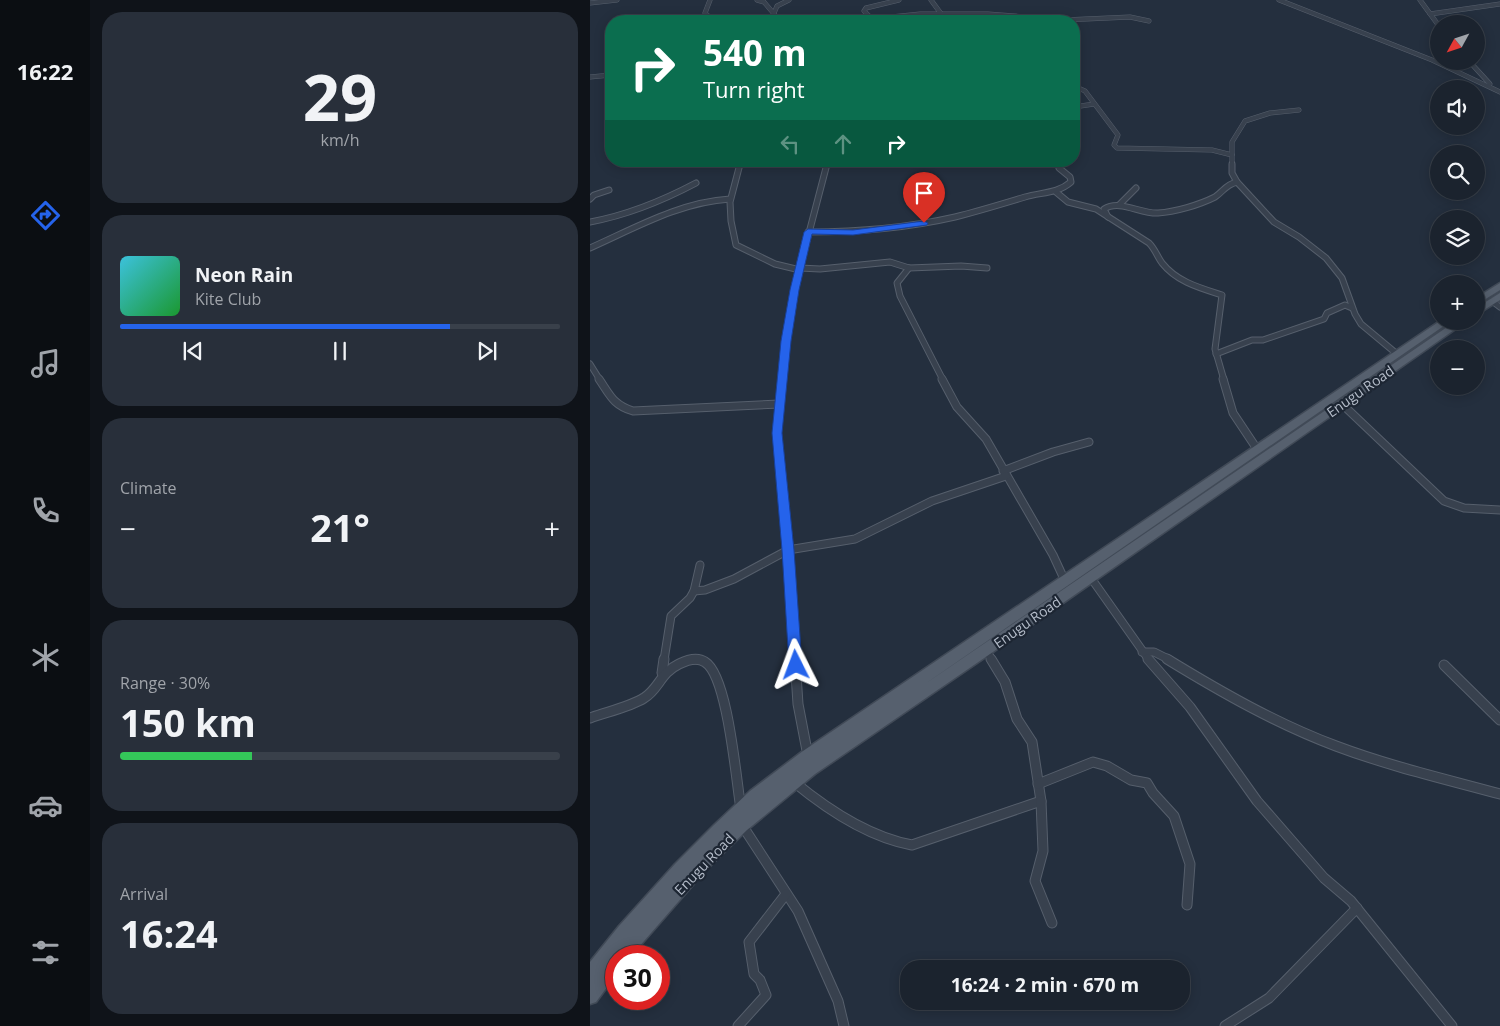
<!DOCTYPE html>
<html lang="en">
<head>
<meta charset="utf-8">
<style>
	:root { --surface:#1b232e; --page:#282f3a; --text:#f1f3f6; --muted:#a0a4aa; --line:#39404a; --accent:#2563eb }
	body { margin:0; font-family:"Open Sans",sans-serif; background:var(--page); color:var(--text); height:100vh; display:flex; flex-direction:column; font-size:19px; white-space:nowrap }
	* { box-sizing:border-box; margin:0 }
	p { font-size:16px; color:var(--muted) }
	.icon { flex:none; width:28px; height:28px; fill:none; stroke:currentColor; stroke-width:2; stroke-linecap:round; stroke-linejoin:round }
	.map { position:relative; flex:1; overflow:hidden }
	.details { display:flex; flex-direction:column; gap:12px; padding:12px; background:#0f1319; width:500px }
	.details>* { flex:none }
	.hud { position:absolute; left:15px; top:15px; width:475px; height:152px; border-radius:20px; box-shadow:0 2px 12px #0003,0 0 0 1px var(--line); background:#0b6e4f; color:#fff; overflow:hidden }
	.needle { width:32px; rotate:230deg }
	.tools { position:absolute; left:840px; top:15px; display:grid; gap:10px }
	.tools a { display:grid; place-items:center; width:55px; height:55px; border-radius:50%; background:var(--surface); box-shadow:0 2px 12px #0003,0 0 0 1px var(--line); font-size:25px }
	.speed { position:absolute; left:15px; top:945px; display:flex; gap:10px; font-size:25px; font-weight:700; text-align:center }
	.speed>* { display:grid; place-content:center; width:65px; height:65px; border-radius:50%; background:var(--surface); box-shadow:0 2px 12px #0003,0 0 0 1px var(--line); line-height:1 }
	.speed .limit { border:8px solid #d22; background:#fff; color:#111 }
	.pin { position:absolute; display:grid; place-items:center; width:42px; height:42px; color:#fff; margin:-51px -21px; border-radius:50% 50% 50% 0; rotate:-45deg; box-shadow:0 0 5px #0007 }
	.pin .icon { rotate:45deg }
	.me { position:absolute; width:55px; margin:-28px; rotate:357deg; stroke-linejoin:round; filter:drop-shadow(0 0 4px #0008) }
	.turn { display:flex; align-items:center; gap:18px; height:105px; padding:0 15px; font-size:22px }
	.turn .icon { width:65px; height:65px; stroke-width:2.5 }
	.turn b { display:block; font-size:35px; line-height:42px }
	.lanes { display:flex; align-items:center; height:48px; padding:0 15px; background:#0003; justify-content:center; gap:25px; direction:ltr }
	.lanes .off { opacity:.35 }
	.big { font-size:38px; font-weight:700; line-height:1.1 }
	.details .tile { flex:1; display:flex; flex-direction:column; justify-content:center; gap:8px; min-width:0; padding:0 18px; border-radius:20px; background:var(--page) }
	.details .dial { align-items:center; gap:0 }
	.dial b { font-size:65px; line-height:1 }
	.song { display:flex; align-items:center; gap:15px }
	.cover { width:60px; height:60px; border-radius:8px; background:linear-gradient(135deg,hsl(190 70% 55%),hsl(130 70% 35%)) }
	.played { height:5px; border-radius:2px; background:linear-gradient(90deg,var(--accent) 75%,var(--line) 75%) }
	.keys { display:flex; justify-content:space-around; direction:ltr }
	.heat { display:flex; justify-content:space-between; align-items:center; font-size:28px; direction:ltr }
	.charge { height:8px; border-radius:4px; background:linear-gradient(90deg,#34c759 30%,var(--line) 0) }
	.trip { position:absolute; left:310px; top:960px; width:290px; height:50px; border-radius:20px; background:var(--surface); box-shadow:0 2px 12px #0003,0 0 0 1px var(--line); font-weight:700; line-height:50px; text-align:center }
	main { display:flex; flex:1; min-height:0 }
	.dock { display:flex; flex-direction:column; width:90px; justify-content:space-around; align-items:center; background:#0b0e12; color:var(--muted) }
	.dock .icon { width:35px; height:35px }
	.dock .on { color:var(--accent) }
	.dock b { font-size:22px; color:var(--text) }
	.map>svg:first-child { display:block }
</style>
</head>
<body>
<main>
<nav class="dock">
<b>16:22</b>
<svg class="icon on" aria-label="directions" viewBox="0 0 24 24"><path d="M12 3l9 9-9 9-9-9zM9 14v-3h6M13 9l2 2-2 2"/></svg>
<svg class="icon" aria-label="music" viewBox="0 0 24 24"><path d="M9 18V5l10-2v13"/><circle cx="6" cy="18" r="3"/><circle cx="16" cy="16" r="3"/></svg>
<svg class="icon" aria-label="phone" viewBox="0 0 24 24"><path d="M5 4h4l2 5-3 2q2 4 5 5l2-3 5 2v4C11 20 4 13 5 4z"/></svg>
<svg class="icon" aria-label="climate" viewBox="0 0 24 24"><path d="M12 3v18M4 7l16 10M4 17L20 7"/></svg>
<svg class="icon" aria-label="car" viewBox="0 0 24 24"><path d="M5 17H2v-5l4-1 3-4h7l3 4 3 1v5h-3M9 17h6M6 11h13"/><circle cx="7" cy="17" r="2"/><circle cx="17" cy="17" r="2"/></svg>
<svg class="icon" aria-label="filters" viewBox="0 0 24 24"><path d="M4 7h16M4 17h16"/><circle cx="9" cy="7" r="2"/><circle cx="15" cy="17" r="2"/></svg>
</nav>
<section class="details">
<div class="tile dial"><b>29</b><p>km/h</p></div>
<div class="tile">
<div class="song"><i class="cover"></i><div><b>Neon Rain</b><p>Kite Club</p></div></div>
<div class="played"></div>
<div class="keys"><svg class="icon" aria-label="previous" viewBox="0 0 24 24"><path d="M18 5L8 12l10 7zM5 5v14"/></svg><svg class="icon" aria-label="pause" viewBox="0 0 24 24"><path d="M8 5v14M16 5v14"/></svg><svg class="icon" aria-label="next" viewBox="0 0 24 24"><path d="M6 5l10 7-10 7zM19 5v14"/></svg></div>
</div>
<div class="tile"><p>Climate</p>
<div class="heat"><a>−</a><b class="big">21°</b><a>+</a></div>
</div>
<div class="tile"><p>Range · 30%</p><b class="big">150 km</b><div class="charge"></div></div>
<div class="tile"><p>Arrival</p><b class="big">16:24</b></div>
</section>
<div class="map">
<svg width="910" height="1026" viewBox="0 0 910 1026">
	<rect width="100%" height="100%" fill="#242f3e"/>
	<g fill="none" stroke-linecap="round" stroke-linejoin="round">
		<!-- street-far3 casing -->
		<g stroke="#565f6c" stroke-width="5">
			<g id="street-far3">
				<path d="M120,0L115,13L124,21"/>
				<path d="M167,0L174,2L190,21"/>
				<path d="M341,0L352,15"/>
				<path d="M689,0L842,60L910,92"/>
				<path d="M830,0L849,26"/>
				<path d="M0,3L27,0"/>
				<path d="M184,13L187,6L199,0"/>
				<path d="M840,14L910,4"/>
				<path d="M282,19L274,11L276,8L309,0"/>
				<path d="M262,21L330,14H398L474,20L540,17L559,21"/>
				<path d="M879,61L900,84"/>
				<path d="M0,77L21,75"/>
				<path d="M484,86L495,91L528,135L524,145L527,148L622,150L642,155"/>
				<path d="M484,107L504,104"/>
				<path d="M150,165V161"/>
				<path d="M237,165L238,161"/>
				<path d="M470,165L472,161"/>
				<path d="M642,165V142L655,121L680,113L709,110"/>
			</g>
		</g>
		<!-- street-far2 casing -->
		<g stroke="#565f6c" stroke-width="7">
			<g id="street-far2">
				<path d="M150,164L140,202L141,221L146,245L185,264L210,270"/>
				<path d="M642,164V173L647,182L684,222L709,237L736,258L752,278L765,314L771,324L807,354"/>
				<path d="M466,192L478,202L506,209L559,243C565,249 567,256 572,263C587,282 610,288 632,295L625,349L634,380"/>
				<path d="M0,199L4,195L19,190"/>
				<path d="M529,205L546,188"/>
				<path d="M518,217L514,209C530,199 550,214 568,213C585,212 609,205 625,197C634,191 635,185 647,182"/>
				<path d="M0,222C38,215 72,201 106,183"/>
				<path d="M218,232C268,232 317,228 365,217C389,211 412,204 435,197C451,192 467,194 481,182L480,177L469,168L471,164"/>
				<path d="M0,248C45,228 90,202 140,199"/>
				<path d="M210,268L230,269L300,262L319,268L371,266L397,268"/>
				<path d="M319,268L307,283L310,296L353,380"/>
				<path d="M902,301L910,307"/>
				<path d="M626,354L662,340H673L734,319L737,313L755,305L762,308"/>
				<path d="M0,364L10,380"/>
				<path d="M192,380L204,290L237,164"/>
			</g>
		</g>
		<!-- street-far1 casing -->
		<g stroke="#565f6c" stroke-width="9">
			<g id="street-far1">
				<path d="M9,379C20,395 23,405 43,411L190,404"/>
				<path d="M192,379L187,433L198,550L205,660"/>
				<path d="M352,379L367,407L396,439L463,555L475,581"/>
				<path d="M633,379L643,413L667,449"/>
				<path d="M752,404L854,501L874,508L910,510"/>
				<path d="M413,471L463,452L499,442"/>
				<path d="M501,578L559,660"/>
				<path d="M104,591L115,590L144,579L198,550L265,539L342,501L416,476"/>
				<path d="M396,650L402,660"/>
				<path d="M552,652H564L580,660"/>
				<path d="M74,660L81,616L100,598L104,591L110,565"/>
				<path d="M100,660H111"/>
			</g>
		</g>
		<!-- street casing -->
		<g stroke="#565f6c" stroke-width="11">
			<g id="street">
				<path d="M205,659L208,704L218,756"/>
				<path d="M558,659L600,707L667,801L734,878L761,901L862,1026"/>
				<path d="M577,659C631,692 687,724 746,746C799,766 855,779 910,794"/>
				<path d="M854,665L910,720"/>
				<path d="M72,673L74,659"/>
				<path d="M0,718C16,712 40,707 54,698C69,689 70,673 89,664C97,660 108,657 115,662C138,676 146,780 151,809"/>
				<path d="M204,782C238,810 278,837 322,845L451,801L442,742L427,719L415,682L401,659"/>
				<path d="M448,784L503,762L517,766L541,780L557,783L563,793L584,816L600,864L597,905"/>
				<path d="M451,801L453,851L445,881L462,923"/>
				<path d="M152,825L208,911L248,1001L254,1026"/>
				<path d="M148,1026L176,995L170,980L164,974L159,942L196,894"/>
				<path d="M635,1026L679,998L767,908"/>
			</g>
		</g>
		<!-- primary casing -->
		<g stroke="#414a57" stroke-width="3">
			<g id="primary">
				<path d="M910,283V290L886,305V298Z"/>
				<path d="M910,293V300L886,315V308Z"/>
				<path d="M850,321H861L332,686L866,321H877L400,654L225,774L157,830L115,871L41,956H26V975L6,1002L0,1004V962L29,926L85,864L124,825L160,791L213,751Z"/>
			</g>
		</g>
		<!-- street-far3 -->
		<use href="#street-far3" stroke="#38414e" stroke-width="4"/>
		<!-- street-far2 -->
		<use href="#street-far2" stroke="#38414e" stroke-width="5"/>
		<!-- street-far1 -->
		<use href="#street-far1" stroke="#38414e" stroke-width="7"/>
		<!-- street -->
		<use href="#street" stroke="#38414e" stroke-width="9"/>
		<!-- primary -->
		<use href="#primary" fill="#56606e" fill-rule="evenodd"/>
	</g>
	<!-- route -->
	<path fill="#2563eb" stroke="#184099" d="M334,221L338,223L337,225L263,235L222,234L209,290L201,341L192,433L204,550L212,665L210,670L206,671L201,670L199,665L192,550L182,433L191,341L200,290L214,232L218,229L263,230Z"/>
	<g text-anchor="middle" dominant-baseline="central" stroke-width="4.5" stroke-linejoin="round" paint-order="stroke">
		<!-- street labels -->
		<g font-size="14" fill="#b4bcc9" stroke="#1d2633">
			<text transform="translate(770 391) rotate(-35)">Enugu Road</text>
			<text transform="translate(437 622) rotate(-35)">Enugu Road</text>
			<text transform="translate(114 864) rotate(-46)">Enugu Road</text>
		</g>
	</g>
</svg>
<div class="tools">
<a><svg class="needle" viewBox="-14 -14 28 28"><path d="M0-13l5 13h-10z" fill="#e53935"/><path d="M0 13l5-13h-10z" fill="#a0a4aa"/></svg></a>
<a><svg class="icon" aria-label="sound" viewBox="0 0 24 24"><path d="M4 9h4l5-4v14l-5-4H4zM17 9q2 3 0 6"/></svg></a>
<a><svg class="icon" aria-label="search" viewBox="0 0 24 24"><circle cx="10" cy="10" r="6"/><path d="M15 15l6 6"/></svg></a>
<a><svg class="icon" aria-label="layers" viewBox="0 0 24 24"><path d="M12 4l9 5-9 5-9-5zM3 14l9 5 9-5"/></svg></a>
<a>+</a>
<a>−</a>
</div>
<div class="speed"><div class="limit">30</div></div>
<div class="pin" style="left:334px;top:223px;background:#d93025"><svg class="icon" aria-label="arrive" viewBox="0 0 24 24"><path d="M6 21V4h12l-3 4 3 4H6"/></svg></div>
<svg class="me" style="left:206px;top:665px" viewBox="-20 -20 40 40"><path d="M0-17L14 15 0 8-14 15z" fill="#2563eb" stroke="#fff" stroke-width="4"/></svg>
<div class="trip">16:24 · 2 min · 670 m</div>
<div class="hud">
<div class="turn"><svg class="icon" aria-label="right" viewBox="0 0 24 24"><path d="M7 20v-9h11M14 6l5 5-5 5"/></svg><div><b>540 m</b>Turn right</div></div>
<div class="lanes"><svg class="icon off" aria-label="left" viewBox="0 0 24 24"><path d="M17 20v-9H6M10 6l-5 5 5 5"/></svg><svg class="icon off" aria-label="ahead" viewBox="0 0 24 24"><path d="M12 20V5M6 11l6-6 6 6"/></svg><svg class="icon" aria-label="right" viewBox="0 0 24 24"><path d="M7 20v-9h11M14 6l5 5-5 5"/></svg></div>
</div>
</div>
</main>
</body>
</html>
